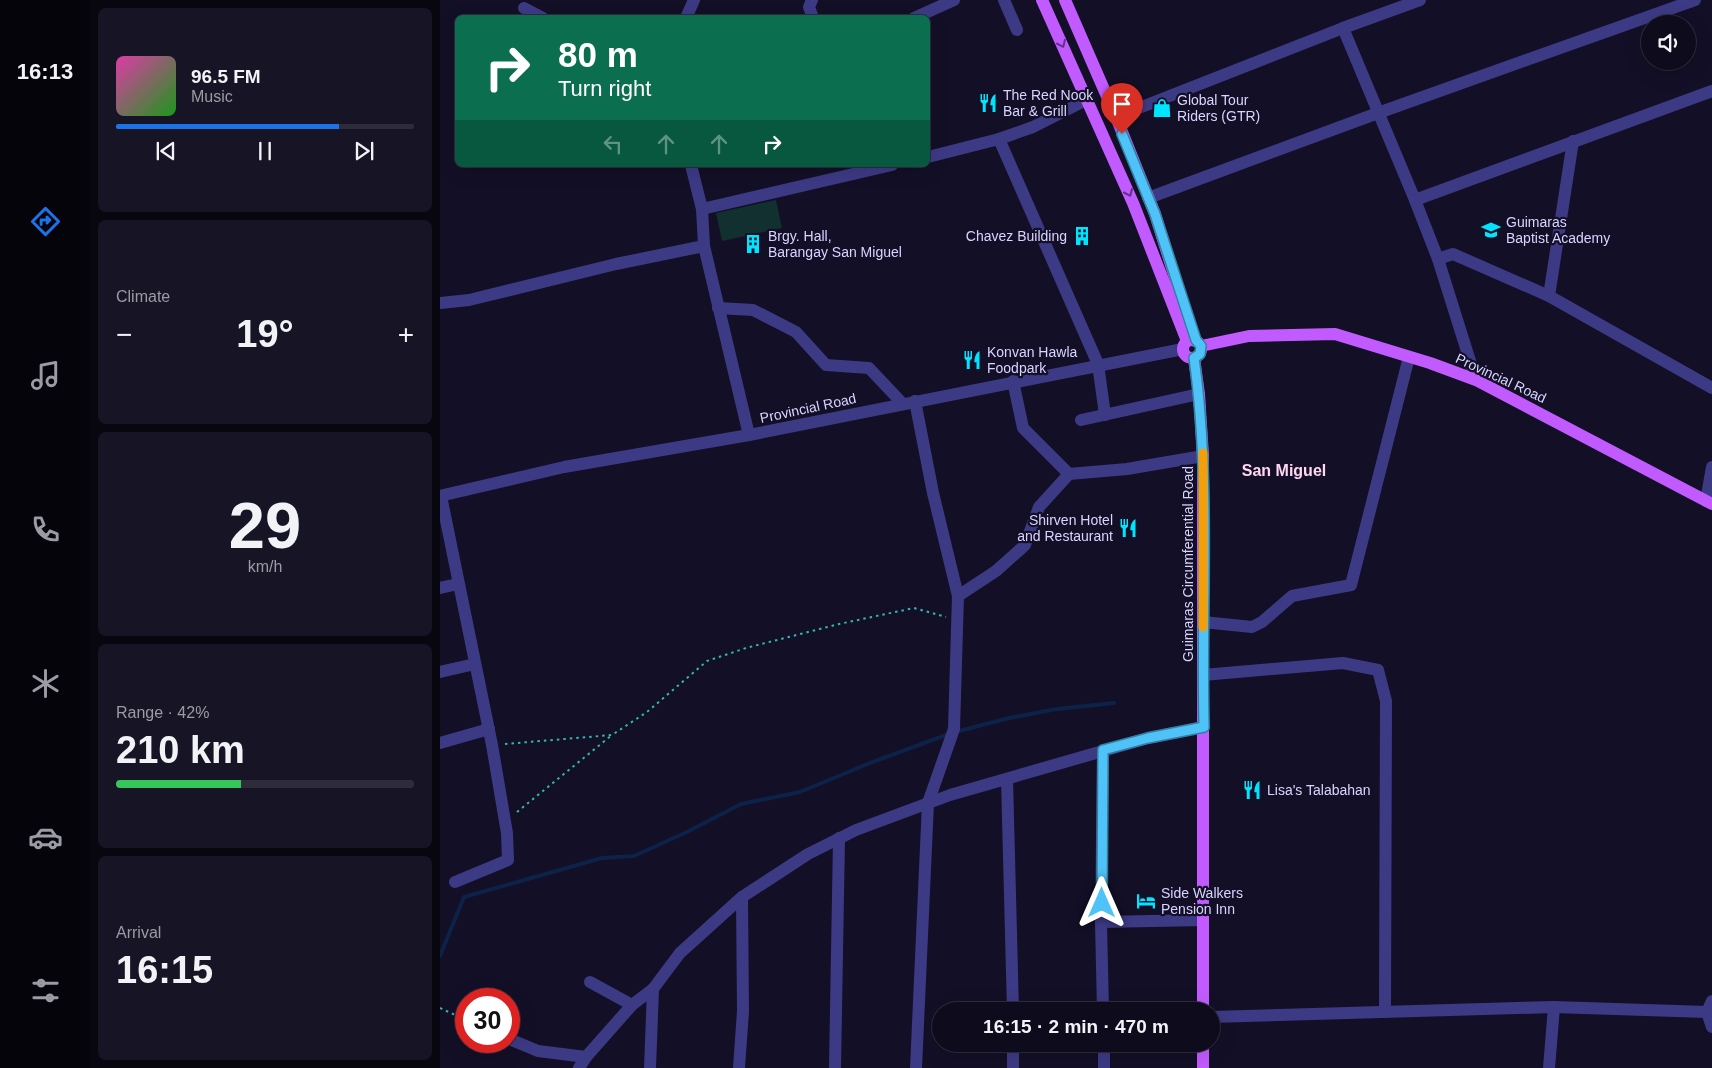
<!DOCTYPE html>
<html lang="en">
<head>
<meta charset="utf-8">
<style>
	:root { --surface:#0e0b1c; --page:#171425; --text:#f1f3f6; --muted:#9b9ba3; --line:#2e2b3b; --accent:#1a73e8 }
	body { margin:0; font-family:Arial,sans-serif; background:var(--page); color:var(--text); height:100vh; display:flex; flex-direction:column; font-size:19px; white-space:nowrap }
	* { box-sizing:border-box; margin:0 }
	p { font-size:16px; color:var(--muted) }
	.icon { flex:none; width:28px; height:28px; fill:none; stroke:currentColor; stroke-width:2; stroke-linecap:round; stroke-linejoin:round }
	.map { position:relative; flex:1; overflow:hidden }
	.panel { display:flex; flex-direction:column; gap:8px; padding:8px; background:#08060f; width:350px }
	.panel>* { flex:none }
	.guide { position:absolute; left:15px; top:15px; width:475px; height:152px; border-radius:8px; box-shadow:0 5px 20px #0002,0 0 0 1px var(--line); background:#0b6e4f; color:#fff; overflow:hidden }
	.buttons { position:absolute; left:1201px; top:15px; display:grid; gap:10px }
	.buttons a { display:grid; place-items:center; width:55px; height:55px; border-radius:50%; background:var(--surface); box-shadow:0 5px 20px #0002,0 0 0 1px var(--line); font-size:25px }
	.speed { position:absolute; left:15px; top:988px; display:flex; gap:10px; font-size:25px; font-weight:700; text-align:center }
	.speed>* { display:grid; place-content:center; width:65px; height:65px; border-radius:50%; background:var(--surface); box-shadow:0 5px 20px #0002,0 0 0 1px var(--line); line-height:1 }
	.speed .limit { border:8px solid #d22; background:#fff; color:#111 }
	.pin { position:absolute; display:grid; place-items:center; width:42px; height:42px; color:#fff; margin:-51px -21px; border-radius:50% 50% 50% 0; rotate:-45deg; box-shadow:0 0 5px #0007 }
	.pin .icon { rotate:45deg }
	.me { position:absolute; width:55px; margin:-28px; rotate:0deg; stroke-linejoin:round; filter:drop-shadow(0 0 4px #0008) }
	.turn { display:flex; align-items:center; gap:18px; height:105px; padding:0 20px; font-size:22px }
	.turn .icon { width:65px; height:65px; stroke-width:2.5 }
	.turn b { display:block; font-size:35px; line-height:42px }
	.lanes { display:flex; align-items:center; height:48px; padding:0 20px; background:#0003; justify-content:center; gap:25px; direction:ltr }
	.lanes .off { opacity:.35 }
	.big { font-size:38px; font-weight:600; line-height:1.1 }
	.panel .widget { flex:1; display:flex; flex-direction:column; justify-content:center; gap:8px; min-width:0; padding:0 18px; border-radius:8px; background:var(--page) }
	.panel .dial { align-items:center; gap:0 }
	.dial b { font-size:65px; line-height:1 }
	.song { display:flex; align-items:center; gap:15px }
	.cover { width:60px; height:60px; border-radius:8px; background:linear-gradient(135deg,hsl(320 70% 55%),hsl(120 70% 35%)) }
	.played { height:5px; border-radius:2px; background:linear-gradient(90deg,var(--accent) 75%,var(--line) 75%) }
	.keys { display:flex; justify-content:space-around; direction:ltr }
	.heat { display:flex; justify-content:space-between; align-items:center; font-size:28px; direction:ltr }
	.charge { height:8px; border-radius:4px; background:linear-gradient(90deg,#34c759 42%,var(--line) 0) }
	.trip { position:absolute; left:492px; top:1002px; width:288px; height:50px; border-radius:25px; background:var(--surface); box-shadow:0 5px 20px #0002,0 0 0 1px var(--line); font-weight:600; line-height:50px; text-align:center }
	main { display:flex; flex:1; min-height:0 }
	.tabs { display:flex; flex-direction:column; width:90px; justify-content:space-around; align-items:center; background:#06040b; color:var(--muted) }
	.tabs .icon { width:35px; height:35px }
	.tabs .active { color:var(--accent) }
	.tabs b { font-size:22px; color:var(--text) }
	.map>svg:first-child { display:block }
</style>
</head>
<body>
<main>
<nav class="tabs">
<b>16:13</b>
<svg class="icon active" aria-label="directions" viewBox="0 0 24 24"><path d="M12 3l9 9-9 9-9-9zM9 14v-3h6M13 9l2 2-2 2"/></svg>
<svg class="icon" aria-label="music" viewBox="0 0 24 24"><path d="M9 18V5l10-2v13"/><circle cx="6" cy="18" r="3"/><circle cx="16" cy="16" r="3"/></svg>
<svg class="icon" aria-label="phone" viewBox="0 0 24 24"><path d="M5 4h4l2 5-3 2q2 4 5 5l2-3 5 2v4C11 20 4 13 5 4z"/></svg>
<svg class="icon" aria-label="climate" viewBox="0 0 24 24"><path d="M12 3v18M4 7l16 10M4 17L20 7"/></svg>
<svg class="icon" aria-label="car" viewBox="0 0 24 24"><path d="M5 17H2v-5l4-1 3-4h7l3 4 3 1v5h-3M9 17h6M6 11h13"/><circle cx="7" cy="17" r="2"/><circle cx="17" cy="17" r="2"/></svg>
<svg class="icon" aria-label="filters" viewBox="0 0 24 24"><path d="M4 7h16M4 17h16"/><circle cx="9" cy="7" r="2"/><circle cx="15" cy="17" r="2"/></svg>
</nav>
<section class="panel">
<div class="widget">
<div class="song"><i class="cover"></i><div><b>96.5 FM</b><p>Music</p></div></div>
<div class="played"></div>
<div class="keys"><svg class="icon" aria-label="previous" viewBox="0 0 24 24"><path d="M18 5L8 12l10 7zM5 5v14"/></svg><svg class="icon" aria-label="pause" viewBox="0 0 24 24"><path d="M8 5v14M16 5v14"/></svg><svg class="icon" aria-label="next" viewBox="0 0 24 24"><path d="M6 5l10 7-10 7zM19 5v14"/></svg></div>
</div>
<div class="widget"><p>Climate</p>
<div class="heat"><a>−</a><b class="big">19°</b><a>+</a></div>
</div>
<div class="widget dial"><b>29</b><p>km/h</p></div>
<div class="widget"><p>Range · 42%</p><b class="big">210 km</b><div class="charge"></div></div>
<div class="widget"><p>Arrival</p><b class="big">16:15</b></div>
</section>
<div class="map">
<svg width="1272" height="1068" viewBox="0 0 1272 1068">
	<rect width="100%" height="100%" fill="#130f26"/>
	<!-- green -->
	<path fill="#12302f" d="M336,200L342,228L282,241L276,213Z"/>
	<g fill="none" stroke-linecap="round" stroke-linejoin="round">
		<!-- stream -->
		<g stroke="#0c2248" stroke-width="4">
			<path d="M519,731L569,718L617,709L674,703"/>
			<path d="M0,956L24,897L162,858L194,856L247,832L301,804L360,792L430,763L506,735"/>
		</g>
		<!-- path -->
		<g stroke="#2fb8b0" stroke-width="2" stroke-dasharray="2.5 4" stroke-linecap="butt">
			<path d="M65,744L172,735L207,712L267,661L306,648L399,624L474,608L506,617"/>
			<path d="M77,812L172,735"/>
			<path d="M0,1008L26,1020"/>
		</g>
		<!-- minor -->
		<g stroke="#3d3a85" stroke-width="12">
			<path d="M372,0L369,7L373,18"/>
			<path d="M564,0L577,30"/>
			<path d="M84,8L103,18"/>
			<path d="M246,18L254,0"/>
			<path d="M474,18L514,0"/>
			<path d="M903,28L975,200L998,259L1036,380"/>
			<path d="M676,117L903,28L980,0"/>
			<path d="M559,139L658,364L665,415"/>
			<path d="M488,157L559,139L593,127L648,99"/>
			<path d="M251,165L262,209"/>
			<path d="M708,198L938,113L1255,0"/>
			<path d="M975,200L1272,91"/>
			<path d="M264,246L309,435"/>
			<path d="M998,259L1013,254L1109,296L1272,388"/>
			<path d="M1109,296L1133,141"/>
			<path d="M0,303L29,300L176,264L264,246L262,209L452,165"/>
			<path d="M278,308L313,310L356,332L386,365L429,368L463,404"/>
			<path d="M573,381L583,428L629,474"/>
			<path d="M475,401L493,493L518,596L514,729L488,803L476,1068"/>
			<path d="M641,420L759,394"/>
			<path d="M0,496L124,467L309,435L743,349"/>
			<path d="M1,496L52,745L67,833L68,860L15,882"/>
			<path d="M1266,501L1272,467"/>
			<path d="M0,588L18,584"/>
			<path d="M518,596L556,571L585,545L599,507L629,474L687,469L763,456"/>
			<path d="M763,622L812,627L822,622L852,596L911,585L969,357"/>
			<path d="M0,672L35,664"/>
			<path d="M763,675L903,663L938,670L946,701L945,1012"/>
			<path d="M0,743L49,729"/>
			<path d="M663,750L661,922L663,1011"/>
			<path d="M567,779L573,1011"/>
			<path d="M661,922L763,920"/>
			<path d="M150,982L192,1005"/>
			<path d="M1272,1001L1267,1012L1272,1027"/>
			<path d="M771,1017L1114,1007L1267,1012"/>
			<path d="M69,1039L98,1051L146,1057"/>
			<path d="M664,1044V1068"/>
			<path d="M139,1068L146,1057L192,1005L213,989L240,953L302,897L368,854L416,830L510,795L708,738L764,727"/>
			<path d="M210,1068L213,989"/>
			<path d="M299,1068L303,1011L302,897"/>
			<path d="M395,1068L399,838"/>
			<path d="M573,1068V1044"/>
			<path d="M1109,1068L1114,1007"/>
		</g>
		<!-- major -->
		<g stroke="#c25bff" stroke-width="12">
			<path d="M602,0L693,203L747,341"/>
			<path d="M625,0L676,117L715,214L755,341"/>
			<circle cx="752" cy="349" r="9"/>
			<path d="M761,346L809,336L895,334L990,363L1036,380L1272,504"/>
			<path d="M754,358L759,394L763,456V1011"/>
			<path d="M763,1068V1044"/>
		</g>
	</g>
	<!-- one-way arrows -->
	<defs><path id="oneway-chevron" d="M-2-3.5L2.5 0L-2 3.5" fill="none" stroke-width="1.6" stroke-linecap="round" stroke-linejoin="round" transform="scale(1.25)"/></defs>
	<g stroke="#623188">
		<use href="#oneway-chevron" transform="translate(622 44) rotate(65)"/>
		<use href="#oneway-chevron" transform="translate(689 193) rotate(66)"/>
	</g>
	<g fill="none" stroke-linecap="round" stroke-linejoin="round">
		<!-- route casing -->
		<g stroke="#337fa1" stroke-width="12">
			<path id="route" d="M662,903L663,750L708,738L764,727C761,604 771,480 754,358L760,354L761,346L756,340L715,214L682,134"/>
		</g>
		<!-- route -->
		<use href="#route" stroke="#4fc3f7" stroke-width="9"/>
		<!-- slow -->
		<path stroke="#f59e0b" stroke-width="9" d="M763,627V453"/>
	</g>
	<!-- icons -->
	<defs>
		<g id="restaurant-bare" transform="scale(1.5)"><path d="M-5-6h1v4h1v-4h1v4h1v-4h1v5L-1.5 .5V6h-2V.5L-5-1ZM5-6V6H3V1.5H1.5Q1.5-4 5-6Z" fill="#00e5ff" stroke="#130f26" stroke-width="2.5" paint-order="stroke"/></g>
		<g id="shop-bare" transform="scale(1.5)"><path d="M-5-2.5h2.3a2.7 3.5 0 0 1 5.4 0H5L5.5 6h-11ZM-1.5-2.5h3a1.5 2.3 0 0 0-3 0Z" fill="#00e5ff" stroke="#130f26" stroke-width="2.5" paint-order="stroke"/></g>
		<g id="school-bare" transform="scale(1.5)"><path d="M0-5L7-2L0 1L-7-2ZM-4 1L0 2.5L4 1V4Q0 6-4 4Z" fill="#00e5ff" stroke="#130f26" stroke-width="2.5" paint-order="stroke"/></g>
		<g id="building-bare" transform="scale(1.5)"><path d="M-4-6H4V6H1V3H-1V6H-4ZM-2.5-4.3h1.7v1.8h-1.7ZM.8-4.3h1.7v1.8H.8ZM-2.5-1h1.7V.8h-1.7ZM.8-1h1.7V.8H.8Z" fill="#00e5ff" stroke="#130f26" stroke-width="2.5" paint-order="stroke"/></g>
		<g id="hotel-bare" transform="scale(1.5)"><path d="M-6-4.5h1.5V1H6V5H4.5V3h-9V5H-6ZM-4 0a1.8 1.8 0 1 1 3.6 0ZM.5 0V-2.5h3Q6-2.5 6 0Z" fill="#00e5ff" stroke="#130f26" stroke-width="2.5" paint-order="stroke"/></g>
	</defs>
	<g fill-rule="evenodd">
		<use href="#restaurant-bare" x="548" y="103"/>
		<use href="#shop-bare" x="722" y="108"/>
		<use href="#school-bare" x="1051" y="230"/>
		<use href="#building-bare" x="642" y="236"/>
		<use href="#building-bare" x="313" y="244"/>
		<use href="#restaurant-bare" x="532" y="360"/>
		<use href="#restaurant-bare" x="688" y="528"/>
		<use href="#restaurant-bare" x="812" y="790"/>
		<use href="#hotel-bare" x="706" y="901"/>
	</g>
	<g text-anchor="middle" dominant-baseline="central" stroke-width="4.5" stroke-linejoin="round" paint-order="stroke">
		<!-- poi labels -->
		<g font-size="14" fill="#d9d4ff" stroke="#130f26" text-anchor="start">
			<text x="563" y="95">The Red Nook<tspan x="563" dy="16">Bar &amp; Grill</tspan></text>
			<text x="737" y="100">Global Tour<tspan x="737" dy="16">Riders (GTR)</tspan></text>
			<text x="1066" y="222">Guimaras<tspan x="1066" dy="16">Baptist Academy</tspan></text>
			<text x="328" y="236">Brgy. Hall,<tspan x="328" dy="16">Barangay San Miguel</tspan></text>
			<text x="627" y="236" text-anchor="end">Chavez Building</text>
			<text x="547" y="352">Konvan Hawla<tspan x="547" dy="16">Foodpark</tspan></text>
			<text x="673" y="520" text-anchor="end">Shirven Hotel<tspan x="673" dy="16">and Restaurant</tspan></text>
			<text x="827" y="790">Lisa's Talabahan</text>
			<text x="721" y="893">Side Walkers<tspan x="721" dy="16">Pension Inn</tspan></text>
		</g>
		<!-- street labels -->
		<g font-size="14" fill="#d9d4ff" stroke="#130f26">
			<text transform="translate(1061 378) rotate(25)">Provincial Road</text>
			<text transform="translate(368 408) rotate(-12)">Provincial Road</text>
			<text transform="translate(748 564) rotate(-90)">Guimaras Circumferential Road</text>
		</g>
		<!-- quarter labels -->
		<g font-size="16" font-weight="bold" fill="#ffd6f0" stroke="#130f26">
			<text x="844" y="470">San Miguel</text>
		</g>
	</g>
</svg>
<div class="buttons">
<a><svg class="icon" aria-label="sound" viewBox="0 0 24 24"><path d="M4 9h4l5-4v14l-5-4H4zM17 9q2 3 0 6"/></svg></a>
</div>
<div class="speed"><div class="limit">30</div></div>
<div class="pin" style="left:682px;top:134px;background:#d93025"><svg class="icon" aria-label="arrive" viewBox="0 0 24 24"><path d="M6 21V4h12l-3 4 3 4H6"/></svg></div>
<svg class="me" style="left:662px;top:903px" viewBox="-20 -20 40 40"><path d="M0-17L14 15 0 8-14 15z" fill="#4fc3f7" stroke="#fff" stroke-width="4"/></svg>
<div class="trip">16:15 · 2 min · 470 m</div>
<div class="guide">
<div class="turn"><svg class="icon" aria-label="right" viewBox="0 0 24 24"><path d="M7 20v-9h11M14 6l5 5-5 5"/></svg><div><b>80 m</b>Turn right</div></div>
<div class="lanes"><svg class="icon off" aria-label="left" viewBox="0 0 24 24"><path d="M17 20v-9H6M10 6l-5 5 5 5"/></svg><svg class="icon off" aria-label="ahead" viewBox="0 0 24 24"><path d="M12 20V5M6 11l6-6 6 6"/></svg><svg class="icon off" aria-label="ahead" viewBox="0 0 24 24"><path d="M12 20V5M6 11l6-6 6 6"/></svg><svg class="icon" aria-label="right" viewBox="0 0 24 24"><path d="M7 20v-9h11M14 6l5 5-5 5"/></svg></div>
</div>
</div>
</main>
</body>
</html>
